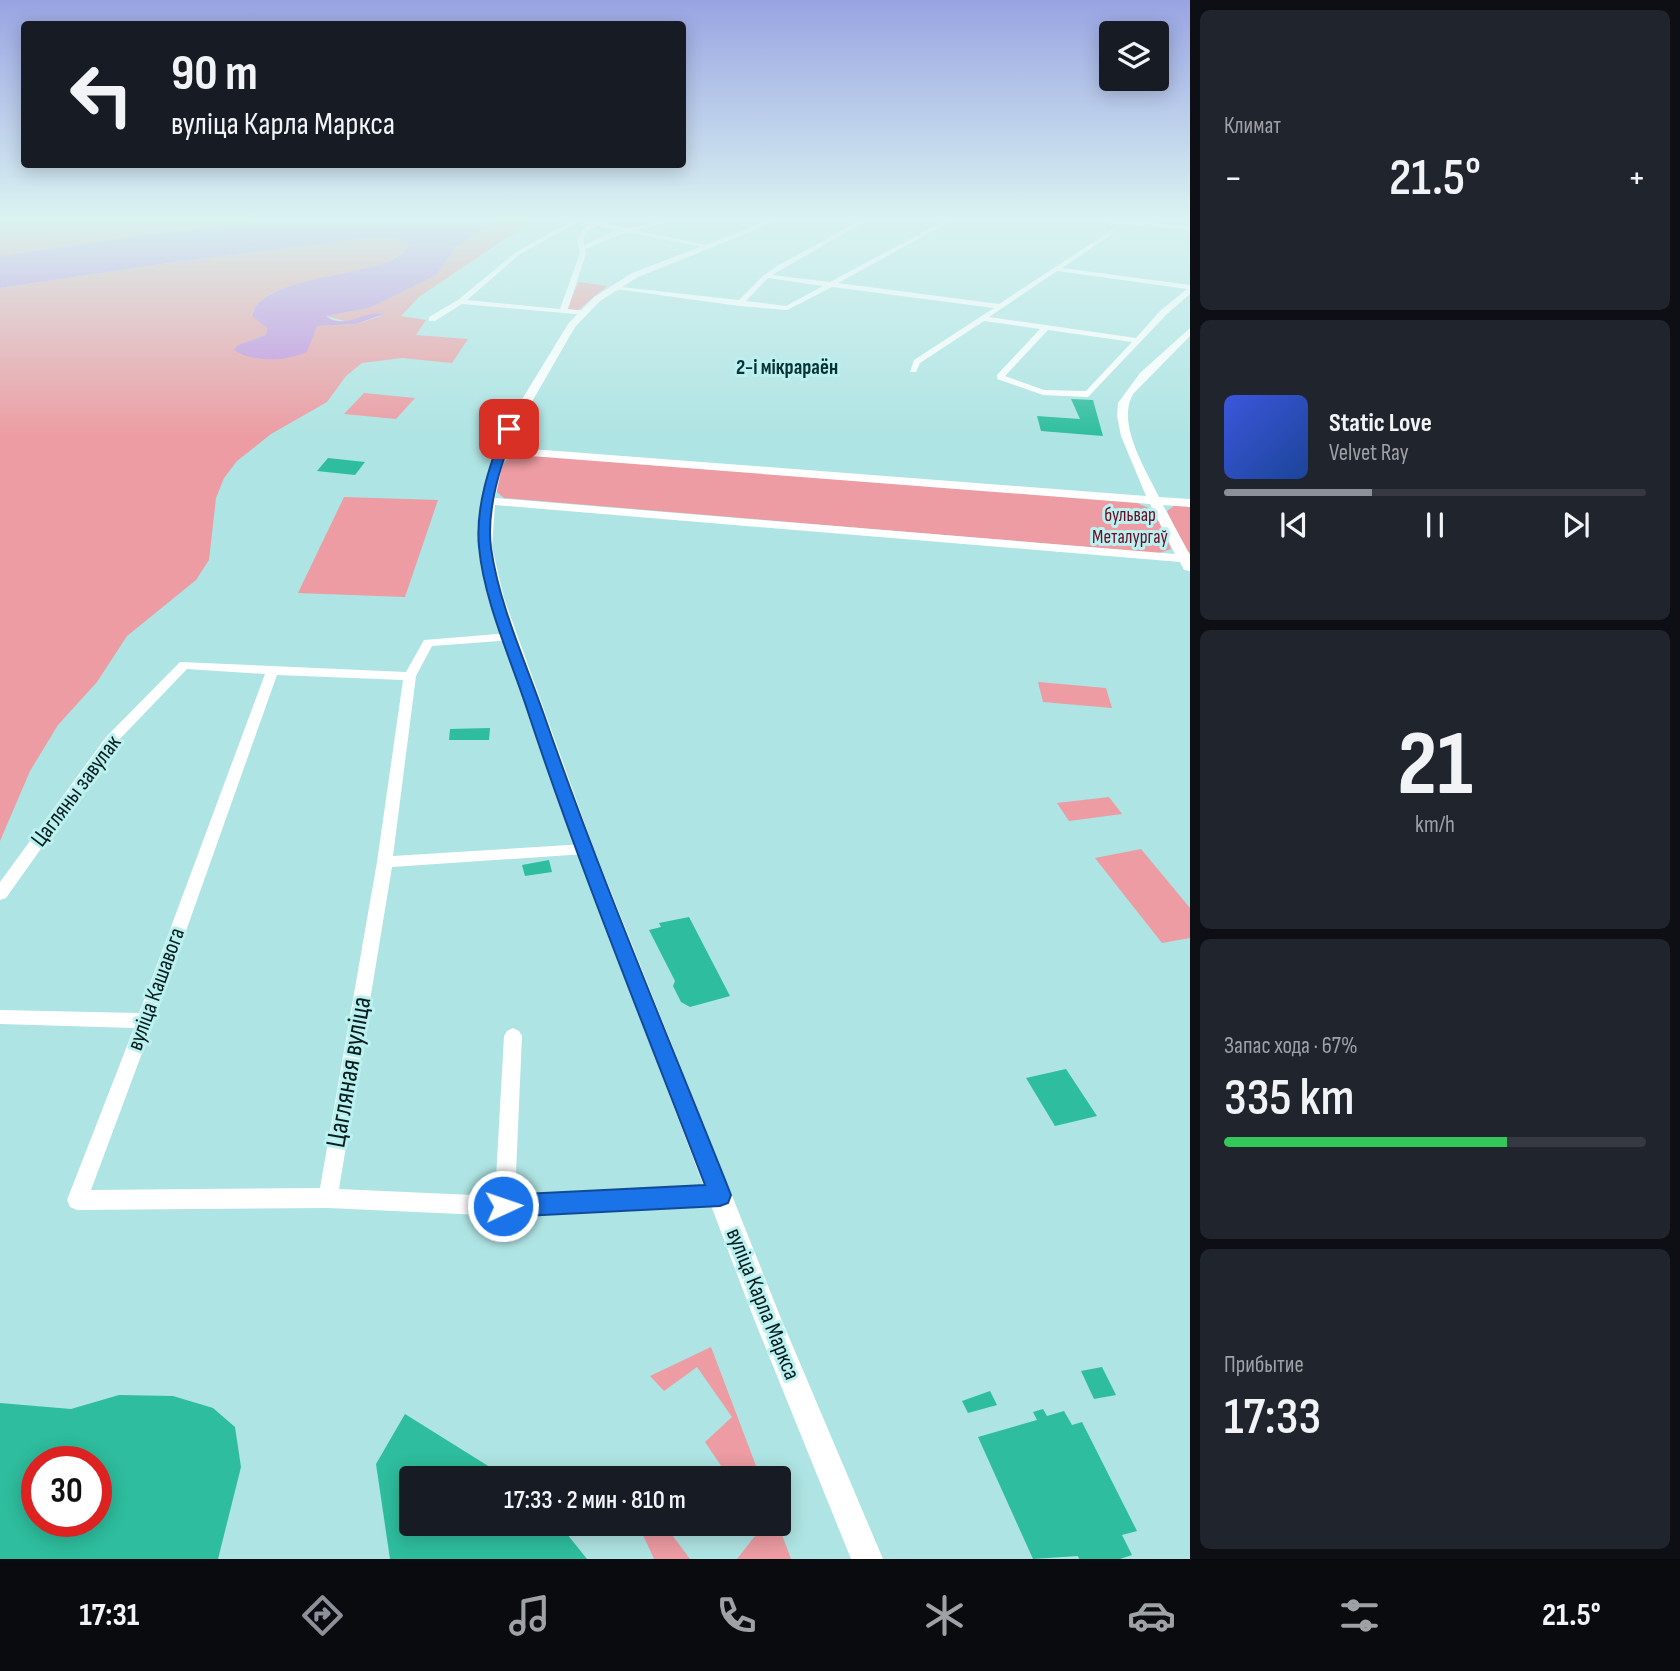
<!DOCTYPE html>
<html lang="ru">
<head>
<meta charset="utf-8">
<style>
	:root { --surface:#171b24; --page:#20242c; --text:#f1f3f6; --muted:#9ea1a6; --line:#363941; --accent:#8c9099 }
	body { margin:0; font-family:"Sofia Sans Condensed",sans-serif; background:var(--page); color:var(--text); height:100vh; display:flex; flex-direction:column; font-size:26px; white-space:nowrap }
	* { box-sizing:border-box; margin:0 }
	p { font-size:23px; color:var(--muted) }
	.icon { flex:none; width:38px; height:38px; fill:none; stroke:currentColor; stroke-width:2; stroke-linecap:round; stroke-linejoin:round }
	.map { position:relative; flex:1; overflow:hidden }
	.sheet { display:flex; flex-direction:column; gap:10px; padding:10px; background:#0d0f14; width:490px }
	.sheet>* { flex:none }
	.banner { position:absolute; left:21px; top:21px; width:665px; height:147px; border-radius:7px; box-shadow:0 4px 18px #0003; background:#171b24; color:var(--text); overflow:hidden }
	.controls { position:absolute; left:1099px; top:21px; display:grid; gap:14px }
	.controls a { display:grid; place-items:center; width:70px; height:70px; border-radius:7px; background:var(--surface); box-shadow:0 4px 18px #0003; font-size:35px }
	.speed { position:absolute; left:21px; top:1446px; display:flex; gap:14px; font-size:35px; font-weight:700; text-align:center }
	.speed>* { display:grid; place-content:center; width:91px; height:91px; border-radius:50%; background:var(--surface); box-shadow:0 4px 18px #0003; line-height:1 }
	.speed .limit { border:10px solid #d22; background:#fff; color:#111 }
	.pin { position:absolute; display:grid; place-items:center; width:60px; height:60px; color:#fff; margin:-30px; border-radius:14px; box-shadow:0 4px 10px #0006 }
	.me { position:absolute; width:77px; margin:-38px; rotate:87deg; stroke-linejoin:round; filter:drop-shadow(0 0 5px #0008) }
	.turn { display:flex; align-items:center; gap:24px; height:147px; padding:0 35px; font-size:32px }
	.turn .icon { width:91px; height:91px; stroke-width:2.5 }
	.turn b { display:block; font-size:49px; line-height:60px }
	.big { font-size:52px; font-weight:600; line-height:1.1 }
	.sheet .widget { flex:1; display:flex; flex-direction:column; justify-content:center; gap:10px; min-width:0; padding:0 24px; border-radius:10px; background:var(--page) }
	.sheet .dial { align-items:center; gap:0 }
	.dial b { font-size:91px; line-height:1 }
	.song { display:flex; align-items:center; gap:21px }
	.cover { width:84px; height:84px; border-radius:10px; background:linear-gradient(135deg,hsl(230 70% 55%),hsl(220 70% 35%)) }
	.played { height:7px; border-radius:4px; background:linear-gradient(90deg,var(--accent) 35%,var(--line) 35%) }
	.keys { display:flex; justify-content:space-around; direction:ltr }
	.heat { display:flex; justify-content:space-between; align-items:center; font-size:38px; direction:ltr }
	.charge { height:10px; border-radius:5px; background:linear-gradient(90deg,#34c759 67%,var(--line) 0) }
	.trip { position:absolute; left:399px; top:1466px; width:392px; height:70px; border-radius:7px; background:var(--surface); box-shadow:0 4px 18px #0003; font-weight:600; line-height:70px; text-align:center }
	.menu { display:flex; height:112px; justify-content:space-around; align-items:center; background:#090b0e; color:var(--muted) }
	.menu .icon { width:49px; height:49px }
	.menu .on { color:var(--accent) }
	.menu b { font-size:32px; color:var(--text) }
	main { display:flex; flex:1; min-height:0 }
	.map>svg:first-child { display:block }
</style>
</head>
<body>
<main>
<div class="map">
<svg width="1190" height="1559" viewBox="0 0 1190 1559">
	<rect width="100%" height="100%" fill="#aee4e3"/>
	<!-- green -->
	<g fill="#ec9ca2">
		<path d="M0,220H276L150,234L0,256Z"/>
		<path d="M499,220H539L503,240L419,297L401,316L426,320L416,335L468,339L452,363L402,358L362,363L346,376L327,402L271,434L237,461L224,478L216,498L209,560L196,580L127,636L97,682L58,725L30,771L0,841V288L175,262L369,238H390L410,244C399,272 295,279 267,296C261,300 257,307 252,312L267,328L266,335L238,345C261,353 283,363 307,351L316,326L356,324L381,316L382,313L345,321L326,316L369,308L429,279L437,274L457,246Z"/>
		<path d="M579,282L607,286L577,311L565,310Z"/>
		<path d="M364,393L415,398L396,419L344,414Z"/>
		<path d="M519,454L1135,502L1155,511L1171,549L1159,553L504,498L497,492C500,475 499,458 519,454Z"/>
		<path d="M344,497L438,500L405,597L298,593Z"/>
		<path d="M1174,506H1190V553L1184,549L1167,511Z"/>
		<path d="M1038,682L1106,688L1112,708L1043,702Z"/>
		<path d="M1109,797L1122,814L1069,821L1057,803Z"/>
		<path d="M1141,849L1190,908V938L1162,943L1095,858Z"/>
		<path d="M711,1347L761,1479H730L705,1442L732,1417L697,1367L664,1391L650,1376Z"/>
		<path d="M638,1524H664L690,1559H654Z"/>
		<path d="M760,1524H778L791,1559H737L762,1527Z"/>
	</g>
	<!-- water -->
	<path fill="#c18bda" d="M276,220H499L457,246L437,274L429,279L369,308L326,316C344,331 366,309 384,314L356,324L317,326L307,352C288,361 252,363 234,350L238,345L266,335L267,328L252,316C261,270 398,280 409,244L390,238H369L175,262L0,288V256L150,234Z"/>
	<!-- building -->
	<g fill="#2ebd9e" fill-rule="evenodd">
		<path d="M1071,399L1093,400L1103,436L1041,431L1037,416L1080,419Z"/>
		<path d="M328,458L365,462L355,475L317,471Z"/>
		<path d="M490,728L489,740H449L450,729Z"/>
		<path d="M549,860L552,872L525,876L522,865Z"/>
		<path d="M689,917L730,996L690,1007L681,1002L673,986L675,981L649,930L661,927L659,923Z"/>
		<path d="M1066,1069L1097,1116L1055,1126L1026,1078Z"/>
		<path d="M1102,1367L1116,1395L1094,1399L1081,1371Z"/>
		<path d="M990,1391L997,1405L968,1413L962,1401Z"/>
		<path d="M119,1395L173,1396L213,1408L235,1427L241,1467L218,1559H0V1403L71,1409ZM37,1461H96V1521H37Z"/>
		<path d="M1043,1409L1047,1416L1064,1411L1072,1425L1082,1422L1137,1531L1122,1535L1132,1555L1120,1559H1079L1078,1556L1033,1559L978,1437L1037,1420L1033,1412Z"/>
		<path d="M405,1414L509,1479H411V1524H559L587,1559H390L376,1464Z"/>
	</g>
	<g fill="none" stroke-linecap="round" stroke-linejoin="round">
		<!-- minor -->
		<g fill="#fff" fill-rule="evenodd">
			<path d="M573,220L600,222L627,228L678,220L636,230L710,246L707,248L627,232L585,249L586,253L568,309L586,311V315L462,304L435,321H429V317L458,300L516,252ZM578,222L589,224L581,232L577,241L580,253L560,309L467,300L520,254ZM598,226L617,230L584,245C582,235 589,228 598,226Z"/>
			<path d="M861,220H868L772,275L830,282L946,220H953L838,283L999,304L1112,230L1114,233L1062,268L1190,285V294L1166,315L1088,397L1043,395L997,379V375L1040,329L984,321L920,363L916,372H910L914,360L994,308L832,287L787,310L739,306L609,288L612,286L739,300L764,275L779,265ZM1057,271L1187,289L1160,311L1136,338L989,317ZM768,278L823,286L786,306L746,301ZM1048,330L1132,342L1086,391L1044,390L1005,376Z"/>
			<path d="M510,633L516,637L514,640L432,646L416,676L393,856L585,844L590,845L592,849L590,853L585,854L392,867L339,1189L495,1196L504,1036L507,1031L513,1028L519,1031L522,1036L515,1196L720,1185L727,1188L730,1195L727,1202L720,1205L504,1216L328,1208L77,1210L70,1207L67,1200L134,1028L0,1024V1010L139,1013L265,674L187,669L116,743L6,898L0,900V882L106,737L180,662L406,672L424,640ZM277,675L403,680L377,862L320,1188L91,1190L154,1021Z"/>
		</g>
		<!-- major -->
		<g fill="#fff" fill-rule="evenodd">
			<path d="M770,220H780L638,277L600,301L575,327L506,447L1146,496L1121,436L1117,416L1118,403L1140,373L1190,328V336L1133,394C1116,424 1146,470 1159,497L1190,499V507L1163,505L1190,555V571L1184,570L1180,562L495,505L492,547L504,598L594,849L780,1316L883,1559H851L754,1319L576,849L490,598L478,547L484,487L496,442L568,324L594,297L632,273ZM505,454L1150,504L1175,554L495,498Z"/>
			<path d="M1095,220L1190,226V230L1099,222Z"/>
		</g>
	</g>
	<!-- sky -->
	<linearGradient id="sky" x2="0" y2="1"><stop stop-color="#98a4e2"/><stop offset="0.5" stop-color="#dbf3f2"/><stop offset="1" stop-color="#dbf3f2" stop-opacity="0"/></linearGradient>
	<rect width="1190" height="438" fill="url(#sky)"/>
	<!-- route -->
	<path fill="#1a73e8" stroke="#114b97" stroke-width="2" d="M509,426L514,429C501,465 486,508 491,548C499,604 525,661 544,715C600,877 668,1036 731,1195L728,1203L720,1206L503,1217L495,1214L492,1206L495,1198L503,1195L705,1185C645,1027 580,870 527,709C510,657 484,601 479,547C475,507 490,465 503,429Z"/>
	<g text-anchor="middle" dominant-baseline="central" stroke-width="6" stroke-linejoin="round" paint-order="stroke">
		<!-- far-park labels -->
		<g font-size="19" fill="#690c22" stroke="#bbf1f0">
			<text x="1130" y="515">бульвар<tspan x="1130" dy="22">Металургаў</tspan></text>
		</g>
		<!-- far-neighbourhood labels -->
		<g font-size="21" font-weight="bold" fill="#093333" stroke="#bbf1f0">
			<text x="787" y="367">2-і мікрараён</text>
		</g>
		<!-- street labels -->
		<g font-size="23" fill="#071d1d" stroke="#bbf1f0">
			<text transform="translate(76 791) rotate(-53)">Цагляны завулак</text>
			<text transform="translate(156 989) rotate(-70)">вуліца Кашавога</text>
			<text transform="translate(763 1304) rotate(68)">вуліца Карла Маркса</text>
		</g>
		<!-- near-street labels -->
		<g font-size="28" fill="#071d1d" stroke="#bbf1f0">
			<text transform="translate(349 1072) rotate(-80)">Цагляная вуліца</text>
		</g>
	</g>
</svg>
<div class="controls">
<a><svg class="icon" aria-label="layers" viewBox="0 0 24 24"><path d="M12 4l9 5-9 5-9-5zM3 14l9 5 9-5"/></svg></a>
</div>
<div class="speed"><div class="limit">30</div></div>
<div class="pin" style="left:509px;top:429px;background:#d93025"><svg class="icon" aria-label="arrive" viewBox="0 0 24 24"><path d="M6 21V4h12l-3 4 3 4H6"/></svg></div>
<svg class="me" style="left:503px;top:1206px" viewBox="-20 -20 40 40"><circle r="17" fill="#1a73e8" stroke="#fff" stroke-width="3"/><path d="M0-11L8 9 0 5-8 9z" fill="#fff"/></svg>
<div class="trip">17:33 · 2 мин · 810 m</div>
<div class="banner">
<div class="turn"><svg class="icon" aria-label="left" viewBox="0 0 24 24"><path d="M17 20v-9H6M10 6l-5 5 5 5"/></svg><div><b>90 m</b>вуліца Карла Маркса</div></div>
</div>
</div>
<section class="sheet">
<div class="widget"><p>Климат</p>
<div class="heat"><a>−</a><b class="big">21.5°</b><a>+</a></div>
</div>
<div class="widget">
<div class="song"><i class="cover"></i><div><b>Static Love</b><p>Velvet Ray</p></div></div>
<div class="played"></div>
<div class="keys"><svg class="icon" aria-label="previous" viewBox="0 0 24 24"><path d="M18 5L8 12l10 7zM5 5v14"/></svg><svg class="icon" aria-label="pause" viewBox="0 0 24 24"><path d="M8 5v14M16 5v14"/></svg><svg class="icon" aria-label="next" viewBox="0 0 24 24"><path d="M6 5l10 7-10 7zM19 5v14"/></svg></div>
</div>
<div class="widget dial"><b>21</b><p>km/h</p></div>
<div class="widget"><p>Запас хода · 67%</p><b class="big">335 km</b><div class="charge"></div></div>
<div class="widget"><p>Прибытие</p><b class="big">17:33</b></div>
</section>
</main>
<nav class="menu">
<b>17:31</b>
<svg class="icon on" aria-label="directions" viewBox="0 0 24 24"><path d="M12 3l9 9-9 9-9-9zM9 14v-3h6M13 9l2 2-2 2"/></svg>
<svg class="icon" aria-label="music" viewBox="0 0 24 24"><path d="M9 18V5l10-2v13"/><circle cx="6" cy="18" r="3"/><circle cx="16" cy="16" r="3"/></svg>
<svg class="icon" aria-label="phone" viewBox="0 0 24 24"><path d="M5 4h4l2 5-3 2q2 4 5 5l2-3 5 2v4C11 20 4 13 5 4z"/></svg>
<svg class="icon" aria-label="climate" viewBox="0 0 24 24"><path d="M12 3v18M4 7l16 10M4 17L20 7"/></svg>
<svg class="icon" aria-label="car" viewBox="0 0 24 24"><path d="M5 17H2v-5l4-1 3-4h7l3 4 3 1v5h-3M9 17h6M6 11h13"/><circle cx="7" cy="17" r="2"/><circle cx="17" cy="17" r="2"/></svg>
<svg class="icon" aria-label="filters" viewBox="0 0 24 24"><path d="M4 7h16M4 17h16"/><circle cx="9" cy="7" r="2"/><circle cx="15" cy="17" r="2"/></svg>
<b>21.5°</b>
</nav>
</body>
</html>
